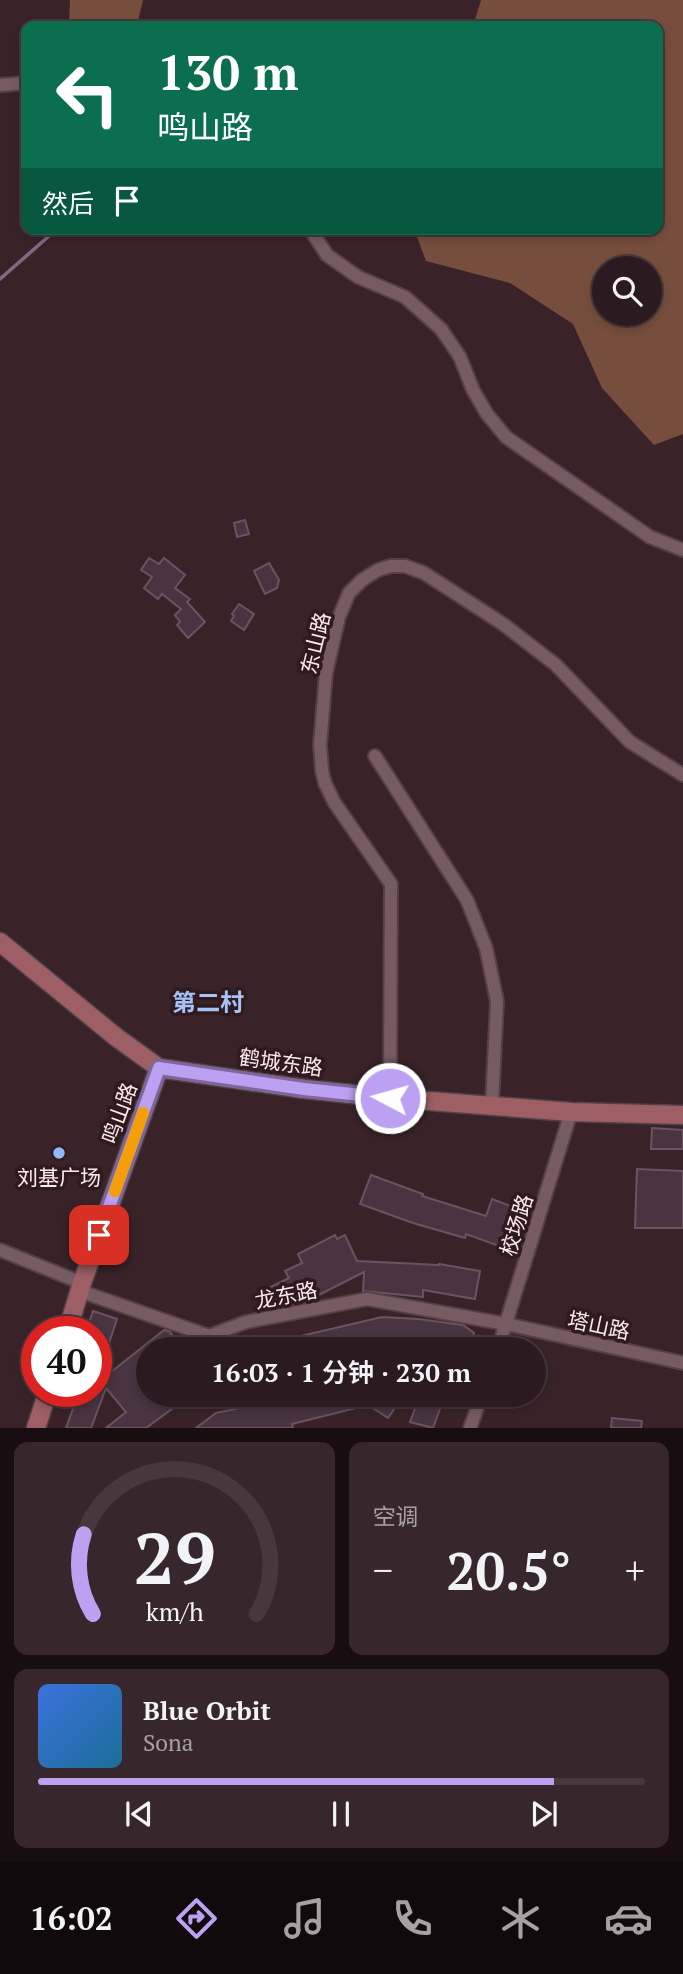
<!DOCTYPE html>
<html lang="zh">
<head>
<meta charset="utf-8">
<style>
	:root { --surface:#2b1a1f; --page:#37272c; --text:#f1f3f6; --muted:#a6a1a4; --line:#47383d; --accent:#bca0f2 }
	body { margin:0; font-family:"PT Serif","Noto Sans SC",serif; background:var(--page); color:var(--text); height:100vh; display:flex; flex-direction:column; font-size:26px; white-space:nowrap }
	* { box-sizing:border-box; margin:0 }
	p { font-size:23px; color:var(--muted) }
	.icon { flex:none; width:38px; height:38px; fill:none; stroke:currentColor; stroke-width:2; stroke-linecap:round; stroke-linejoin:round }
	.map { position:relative; height:1428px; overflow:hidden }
	.panel { display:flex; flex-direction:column; gap:14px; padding:14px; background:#180e11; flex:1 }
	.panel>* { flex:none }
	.top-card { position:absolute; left:21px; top:21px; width:642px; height:214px; border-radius:14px; box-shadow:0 4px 10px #0003,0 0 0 2px var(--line); background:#0b6e4f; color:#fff; overflow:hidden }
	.buttons { position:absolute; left:592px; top:256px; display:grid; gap:14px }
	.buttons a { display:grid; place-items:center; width:70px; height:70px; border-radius:50%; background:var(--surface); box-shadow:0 4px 10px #0003,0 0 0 2px var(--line); font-size:35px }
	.speed { position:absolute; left:21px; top:1316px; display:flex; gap:14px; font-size:35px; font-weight:700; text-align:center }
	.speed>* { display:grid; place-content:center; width:91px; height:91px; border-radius:50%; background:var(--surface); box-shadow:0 4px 10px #0003,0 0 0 2px var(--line); line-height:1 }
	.speed .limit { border:10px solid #d22; background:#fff; color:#111 }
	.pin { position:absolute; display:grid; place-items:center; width:60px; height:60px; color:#fff; margin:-30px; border-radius:14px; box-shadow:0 4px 10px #0006 }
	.me { position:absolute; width:77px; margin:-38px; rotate:276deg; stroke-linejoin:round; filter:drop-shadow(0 0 5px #0008) }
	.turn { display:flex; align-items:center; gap:24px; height:147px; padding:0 21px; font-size:32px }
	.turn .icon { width:91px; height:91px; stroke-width:2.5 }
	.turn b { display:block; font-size:49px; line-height:60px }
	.then { display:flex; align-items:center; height:66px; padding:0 21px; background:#0003; gap:14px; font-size:26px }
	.big { font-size:52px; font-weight:600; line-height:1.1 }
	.panel .card { flex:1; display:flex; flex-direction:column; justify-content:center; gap:10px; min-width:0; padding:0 24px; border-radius:14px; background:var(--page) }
	.panel .dial { align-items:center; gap:0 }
	.dial svg { height:182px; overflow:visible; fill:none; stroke:var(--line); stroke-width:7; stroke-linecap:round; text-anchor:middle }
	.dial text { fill:var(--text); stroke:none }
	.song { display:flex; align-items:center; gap:21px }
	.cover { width:84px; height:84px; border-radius:10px; background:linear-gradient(135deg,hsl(220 70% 55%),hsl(200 70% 35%)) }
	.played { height:7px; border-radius:4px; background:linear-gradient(90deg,var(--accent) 85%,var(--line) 85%) }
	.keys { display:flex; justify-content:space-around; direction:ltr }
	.heat { display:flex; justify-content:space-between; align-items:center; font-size:38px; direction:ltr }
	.panel .tiles { flex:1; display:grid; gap:14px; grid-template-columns:1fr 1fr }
	.card:last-child { grid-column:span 2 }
	.trip { position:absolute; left:136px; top:1337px; width:410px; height:70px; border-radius:35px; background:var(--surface); box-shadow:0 4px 10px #0003,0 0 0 2px var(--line); font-weight:600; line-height:70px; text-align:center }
	.menu { display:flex; height:112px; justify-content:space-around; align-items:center; background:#110a0c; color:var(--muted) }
	.menu .icon { width:49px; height:49px }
	.menu .on { color:var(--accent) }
	.menu b { font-size:32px; color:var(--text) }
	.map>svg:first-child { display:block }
</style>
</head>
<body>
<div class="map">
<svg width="683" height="1428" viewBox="0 0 683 1428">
	<rect width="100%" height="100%" fill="#392329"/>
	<!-- forest -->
	<g fill="#774e3d" fill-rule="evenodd">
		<path d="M70,0H143L137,25L131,26H69Z"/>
		<path d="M481,0H683V434L654,445L602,388L573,324L510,283L426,261L414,229H658V26H473ZM604,268H649V313H604Z"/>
	</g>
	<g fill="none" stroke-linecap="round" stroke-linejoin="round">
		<!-- stream -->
		<path stroke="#826b82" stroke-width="3.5" d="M0,279L57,229"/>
	</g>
	<!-- building -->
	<g fill="#493441" stroke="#6a5461" stroke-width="2">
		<path d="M245,520L249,534L237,537L234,523Z"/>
		<path d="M149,558L159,564L164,558L185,575L175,588L190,599L187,602L205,622L188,638L177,625L180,622L175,615L181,609L162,594L158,599L144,588L152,577L141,570Z"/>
		<path d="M269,563L279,580L277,588L265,594L254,571Z"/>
		<path d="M239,604L254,614L244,630L231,621L234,616L232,614Z"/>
		<path d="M652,1128L683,1130V1149H651Z"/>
		<path d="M637,1169L683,1171V1228H635Z"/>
		<path d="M371,1175L423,1194L422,1196L486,1216L492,1199L516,1208L502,1247L466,1234L465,1238L413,1223L360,1204Z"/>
		<path d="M335,1235L337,1239L345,1235L357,1261L439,1265V1264L480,1271L475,1299L423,1290V1297L363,1291L364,1272L305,1302L288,1305L285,1299L278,1301L271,1287L289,1278L285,1271L302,1263L298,1254Z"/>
		<path d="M93,1311L117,1319L98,1376H96V1332H86Z"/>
		<path d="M382,1317L418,1319L463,1325L474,1333L472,1347L414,1339V1344L386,1349H290L288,1339Z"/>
		<path d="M164,1330L169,1331L184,1349H149V1395H191L146,1428H106L126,1412L106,1388L91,1428H66L79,1392L96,1398V1384Z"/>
		<path d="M300,1395H404L388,1418L368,1405L292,1424L293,1428H196L216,1413Z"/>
		<path d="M420,1395H445L433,1428L410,1422Z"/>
		<path d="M612,1418L642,1421L641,1428H611Z"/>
	</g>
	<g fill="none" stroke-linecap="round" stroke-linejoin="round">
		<!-- street casing -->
		<g stroke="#544147" stroke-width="16">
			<g id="street">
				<path d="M0,85L26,83"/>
				<path d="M310,229L327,255L358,277L405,297L441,329L460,357L473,390L487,414L506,437L650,537L683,550"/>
				<path d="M375,756L467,900L486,948L497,1001L492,1105"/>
				<path d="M390,1098L391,884L334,802L325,783L322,771L320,745L326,673L339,617L349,593L362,580L378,570L391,566H405L424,573L503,624L556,665L630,742L683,775"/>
				<path d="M0,1250L82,1283"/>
				<path d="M80,1291L209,1336L246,1322L367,1299L506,1324L683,1363"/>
				<path d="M498,1349L571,1112"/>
				<path d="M470,1428L482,1395"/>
			</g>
		</g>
		<!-- secondary casing -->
		<g stroke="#544147" stroke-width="21">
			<g id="secondary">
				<path d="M0,942L116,1037L159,1068L304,1089L390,1098L571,1112L683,1115"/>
				<path d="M67,1332L82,1283L159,1068"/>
				<path d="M36,1428L48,1391"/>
			</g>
		</g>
		<!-- street -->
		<use href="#street" stroke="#765c62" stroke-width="12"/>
		<!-- secondary -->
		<use href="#secondary" stroke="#9d5f64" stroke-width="18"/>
	</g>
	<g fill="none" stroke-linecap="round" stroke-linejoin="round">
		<!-- route casing -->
		<g stroke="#7a689d" stroke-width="18">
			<path id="route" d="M99,1235L159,1068L304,1089L390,1098"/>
		</g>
		<!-- route -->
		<use href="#route" stroke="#bca0f2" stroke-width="12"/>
		<!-- slow -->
		<path stroke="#f59e0b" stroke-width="12" d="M115,1191L143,1113"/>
	</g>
	<!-- markers -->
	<circle fill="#91b8fd" stroke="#2f1a1f" stroke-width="2.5" cx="59" cy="1153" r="7"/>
	<g text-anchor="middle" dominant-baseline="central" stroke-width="7" stroke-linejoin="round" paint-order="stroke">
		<!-- street labels -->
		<g font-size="21" fill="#faeaee" stroke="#2f1a1f">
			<text transform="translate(315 643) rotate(-76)">东山路</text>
			<text transform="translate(281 1062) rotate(8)">鹤城东路</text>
			<text transform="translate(119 1113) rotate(-70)">鸣山路</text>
			<text transform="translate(516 1225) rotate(-73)">校场路</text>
			<text transform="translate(286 1295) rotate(-11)">龙东路</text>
			<text transform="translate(599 1325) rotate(12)">塔山路</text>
		</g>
		<!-- poi labels -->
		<g font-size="21" fill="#faeaee" stroke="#2f1a1f">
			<text x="59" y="1177">刘基广场</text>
		</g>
		<!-- quarter labels -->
		<g font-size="24" font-weight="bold" fill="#a6c3f6" stroke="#2f1a1f">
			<text x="208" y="1002">第二村</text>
		</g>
	</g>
</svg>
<div class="buttons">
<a><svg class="icon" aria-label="search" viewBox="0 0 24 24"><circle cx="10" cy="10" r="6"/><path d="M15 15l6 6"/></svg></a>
</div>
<div class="speed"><div class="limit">40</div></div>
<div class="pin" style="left:99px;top:1235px;background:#d93025"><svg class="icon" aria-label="arrive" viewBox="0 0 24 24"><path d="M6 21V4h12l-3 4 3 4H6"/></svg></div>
<svg class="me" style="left:390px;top:1098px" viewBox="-20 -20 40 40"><circle r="17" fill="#bca0f2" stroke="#fff" stroke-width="3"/><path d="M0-11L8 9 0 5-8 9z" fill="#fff"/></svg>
<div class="trip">16:03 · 1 分钟 · 230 m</div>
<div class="top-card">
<div class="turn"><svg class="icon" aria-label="left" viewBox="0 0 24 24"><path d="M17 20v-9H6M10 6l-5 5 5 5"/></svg><div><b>130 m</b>鸣山路</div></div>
<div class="then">然后<svg class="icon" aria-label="arrive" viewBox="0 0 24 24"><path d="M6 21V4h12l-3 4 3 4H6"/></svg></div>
</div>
</div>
<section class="panel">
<div class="tiles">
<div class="card dial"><svg viewBox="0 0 100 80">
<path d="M14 69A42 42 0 1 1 86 69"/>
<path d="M14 69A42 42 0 0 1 10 34" stroke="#bca0f2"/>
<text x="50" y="56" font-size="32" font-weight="700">29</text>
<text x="50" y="72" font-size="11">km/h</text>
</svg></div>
<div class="card"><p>空调</p>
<div class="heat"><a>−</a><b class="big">20.5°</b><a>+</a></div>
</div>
<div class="card">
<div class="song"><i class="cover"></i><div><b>Blue Orbit</b><p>Sona</p></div></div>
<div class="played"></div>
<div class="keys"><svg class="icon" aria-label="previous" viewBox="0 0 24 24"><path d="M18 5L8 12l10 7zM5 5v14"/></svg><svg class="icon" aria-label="pause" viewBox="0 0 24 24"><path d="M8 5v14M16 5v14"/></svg><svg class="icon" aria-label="next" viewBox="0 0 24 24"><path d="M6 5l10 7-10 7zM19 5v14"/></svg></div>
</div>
</div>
</section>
<nav class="menu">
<b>16:02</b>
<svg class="icon on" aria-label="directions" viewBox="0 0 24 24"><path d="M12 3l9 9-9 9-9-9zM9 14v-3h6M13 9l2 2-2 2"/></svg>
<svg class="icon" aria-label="music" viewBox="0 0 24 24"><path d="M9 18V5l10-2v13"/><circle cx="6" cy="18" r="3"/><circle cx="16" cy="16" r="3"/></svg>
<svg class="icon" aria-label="phone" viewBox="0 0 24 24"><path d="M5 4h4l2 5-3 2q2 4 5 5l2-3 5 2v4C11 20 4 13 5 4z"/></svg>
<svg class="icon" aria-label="climate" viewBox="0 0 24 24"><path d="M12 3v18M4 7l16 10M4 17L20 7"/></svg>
<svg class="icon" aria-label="car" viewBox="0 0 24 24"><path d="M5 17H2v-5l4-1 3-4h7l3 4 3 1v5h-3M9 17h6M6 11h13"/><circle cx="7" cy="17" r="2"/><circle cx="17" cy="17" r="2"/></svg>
</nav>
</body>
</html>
